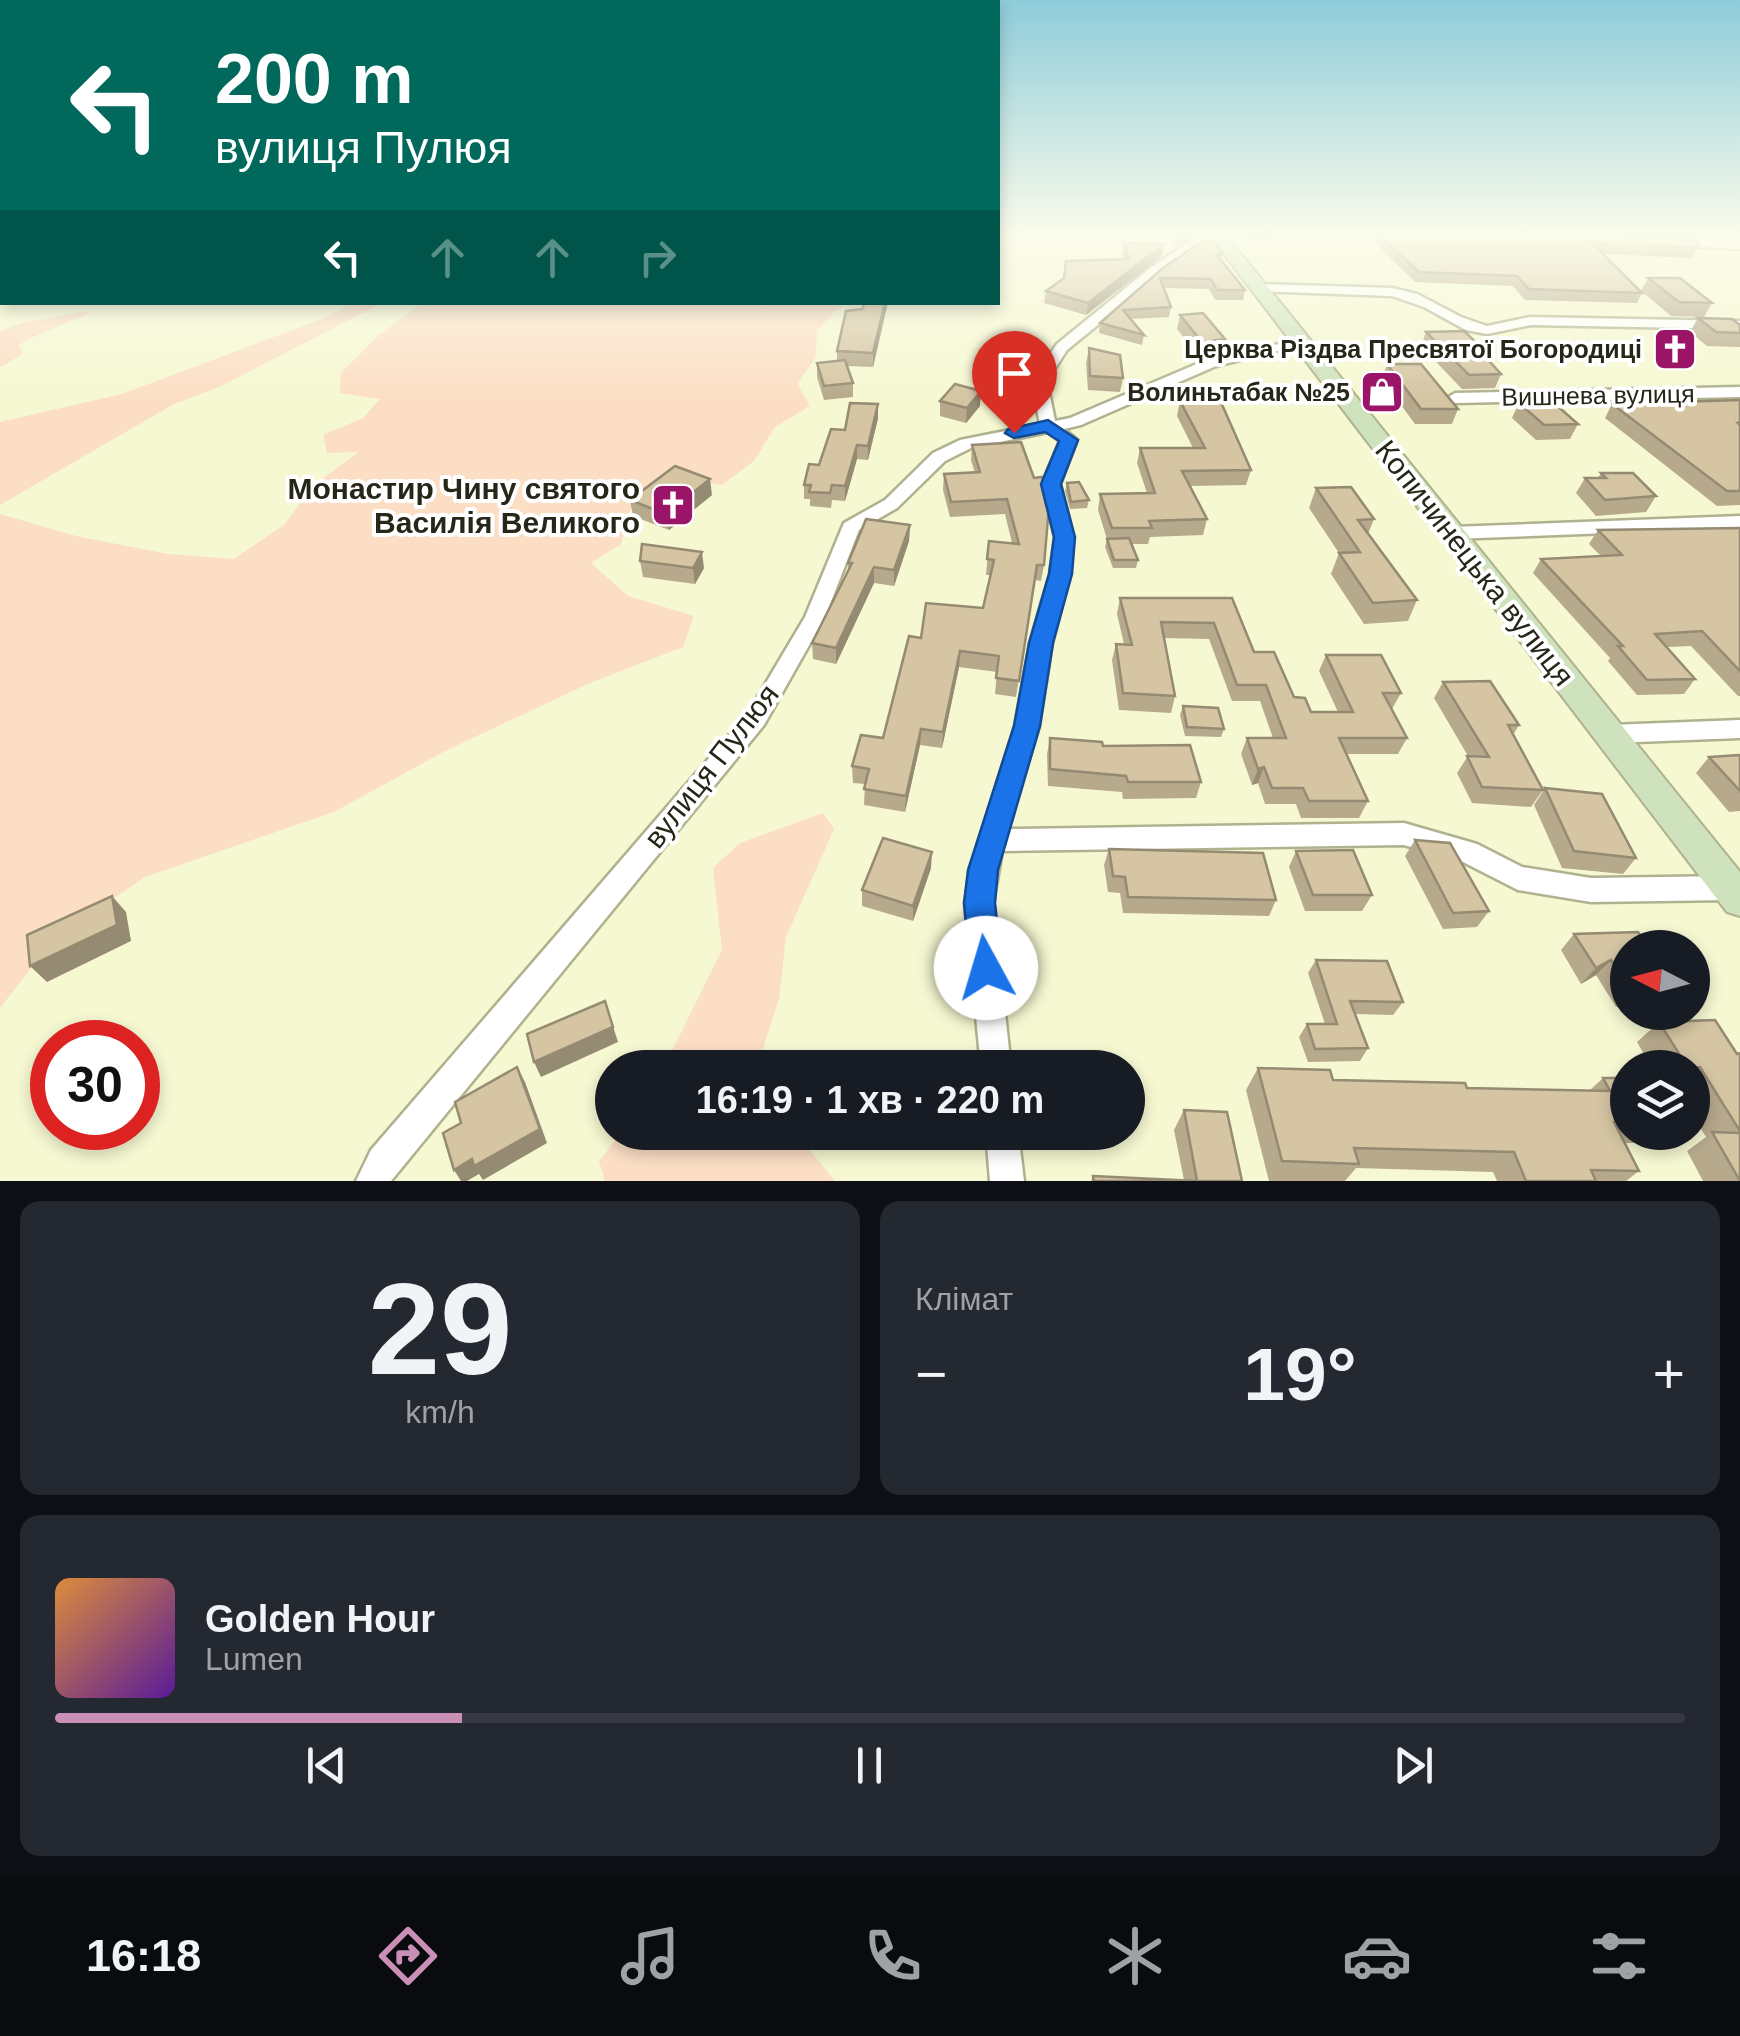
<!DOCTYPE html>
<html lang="uk">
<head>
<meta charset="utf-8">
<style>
	:root { --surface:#171b24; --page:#242831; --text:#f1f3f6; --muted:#9ea1a6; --line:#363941; --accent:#ca8fb6 }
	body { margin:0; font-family:Arial,sans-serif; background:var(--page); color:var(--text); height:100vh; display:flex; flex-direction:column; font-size:38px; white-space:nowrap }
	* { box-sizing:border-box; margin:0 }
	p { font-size:32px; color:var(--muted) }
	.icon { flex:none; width:55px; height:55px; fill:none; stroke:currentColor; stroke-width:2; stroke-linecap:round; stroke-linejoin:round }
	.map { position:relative; height:1181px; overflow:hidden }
	.side { display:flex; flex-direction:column; gap:20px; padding:20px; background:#0d0f14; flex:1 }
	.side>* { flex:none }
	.top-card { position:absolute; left:0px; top:0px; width:1000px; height:305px; box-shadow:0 5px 15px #0003; background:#00695c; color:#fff; overflow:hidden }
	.needle { width:65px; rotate:276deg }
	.controls { position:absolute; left:1610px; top:930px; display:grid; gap:20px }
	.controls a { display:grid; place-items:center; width:100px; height:100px; border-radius:50%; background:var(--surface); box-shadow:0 5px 15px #0003; font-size:50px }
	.speed { position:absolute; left:30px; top:1020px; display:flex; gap:20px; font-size:50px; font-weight:700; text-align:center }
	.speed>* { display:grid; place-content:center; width:130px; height:130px; border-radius:50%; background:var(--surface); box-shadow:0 5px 15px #0003; line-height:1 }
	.speed .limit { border:15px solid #d22; background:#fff; color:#111 }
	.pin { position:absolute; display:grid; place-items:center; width:85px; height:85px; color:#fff; margin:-102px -42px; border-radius:50% 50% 50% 0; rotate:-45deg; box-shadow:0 0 10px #0007 }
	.pin .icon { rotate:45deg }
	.me { position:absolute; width:110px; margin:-55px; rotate:354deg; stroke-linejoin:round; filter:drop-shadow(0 0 8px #0008) }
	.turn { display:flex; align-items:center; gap:35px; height:210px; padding:0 50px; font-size:45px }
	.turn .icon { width:130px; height:130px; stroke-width:2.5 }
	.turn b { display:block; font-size:70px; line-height:85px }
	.lanes { display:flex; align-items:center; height:95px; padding:0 50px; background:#0003; justify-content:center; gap:50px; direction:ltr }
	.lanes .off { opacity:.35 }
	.big { font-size:75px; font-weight:800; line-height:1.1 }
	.side .card { flex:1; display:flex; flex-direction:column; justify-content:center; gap:15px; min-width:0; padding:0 35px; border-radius:20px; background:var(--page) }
	.side .dial { align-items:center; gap:0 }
	.dial b { font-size:130px; line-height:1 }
	.song { display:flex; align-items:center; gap:30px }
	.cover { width:120px; height:120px; border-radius:15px; background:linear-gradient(135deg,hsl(30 70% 55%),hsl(270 70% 35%)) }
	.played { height:10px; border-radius:5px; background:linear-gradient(90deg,var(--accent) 25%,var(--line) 25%) }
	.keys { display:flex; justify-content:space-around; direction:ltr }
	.heat { display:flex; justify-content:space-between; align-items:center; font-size:55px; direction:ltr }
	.side .tiles { flex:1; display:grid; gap:20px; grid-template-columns:1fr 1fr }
	.card:last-child { grid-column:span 2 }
	.trip { position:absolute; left:595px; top:1050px; width:550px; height:100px; border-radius:50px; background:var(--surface); box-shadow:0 5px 15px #0003; font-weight:800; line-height:100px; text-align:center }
	.tab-bar { display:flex; height:160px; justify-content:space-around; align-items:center; background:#090b0e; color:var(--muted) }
	.tab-bar .icon { width:70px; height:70px }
	.tab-bar .current { color:var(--accent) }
	.tab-bar b { font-size:45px; color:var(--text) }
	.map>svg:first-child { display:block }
</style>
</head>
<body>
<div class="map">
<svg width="1740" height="1181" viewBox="0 0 1740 1181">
	<rect width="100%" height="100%" fill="#f6f8d2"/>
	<!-- green -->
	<g fill="#fcdec5">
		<path d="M354,303H382L219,387L174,404L0,505V422L122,394L322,319Z"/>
		<path d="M423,303H843L817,331L816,357L797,384L810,406L775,427L754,461L722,485L675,478L630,511L621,544L591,563L628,596L694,616L683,647L590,683L445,751L334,812L145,877L54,939L0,1008V514L76,536L168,554L234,559L285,524L312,487L358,452L327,453L323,435L363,418L380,399L340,393L341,373L379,335Z"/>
		<path d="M82,312H92L24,341L19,346L23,354L0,367V331L21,323Z"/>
		<path d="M823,813L834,829L786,937L779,999L759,1061L761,1067H664L722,950L713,868L740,843Z"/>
		<path d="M621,1133H796L835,1181H605L599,1161Z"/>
	</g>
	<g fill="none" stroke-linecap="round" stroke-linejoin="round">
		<!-- minor casing -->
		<g stroke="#b0b18e" stroke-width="5">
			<g id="minor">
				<path d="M1220,235L1224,236V242L1200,246L1159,275L1067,350L1047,381L1055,421L1070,418L1206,360L1302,339L1309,343L1216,366L1081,425L1064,429L1077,440L1060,484L1073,537L1070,574L1052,643L1039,726L1008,829L1404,823L1477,844L1522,867L1591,878L1730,876L1739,880V896L1730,900L1591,902L1518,890L1461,861L1404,845L1002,851L993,903L1011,1068H981L965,903L970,870L1015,726L1030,643L1050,574L1055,537L1042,484L1060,441L1048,432L971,448L945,461L897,508L859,530L825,617L764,725L391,1181H356L371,1150L748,713L805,617L844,523L885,500L933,453L960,440L1040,424L1031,381L1057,344L1149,269L1192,240Z"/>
				<path d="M1668,238L1740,241V249L1672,245L1668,244Z"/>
				<path d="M1259,284L1392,288L1417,294L1461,317L1487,326L1530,317L1740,321V329L1531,325L1487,334L1466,330L1424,307L1392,296L1254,291V285Z"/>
				<path d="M1740,387V397L1455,403L1447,398L1455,393Z"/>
				<path d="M1740,516V528L1451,539L1442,533L1451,527Z"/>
				<path d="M1740,720V738L1610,743L1602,740L1598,734L1602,728L1610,725Z"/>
				<path d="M986,1132H1018L1024,1181H990Z"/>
			</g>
		</g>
		<!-- secondary casing -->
		<g stroke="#b0b18e" stroke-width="4">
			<path id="secondary" d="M1208,233H1224L1740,872V916L1727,912Z"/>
		</g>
		<!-- minor -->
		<use href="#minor" fill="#fff" fill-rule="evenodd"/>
		<!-- secondary -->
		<use href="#secondary" fill="#cee2bd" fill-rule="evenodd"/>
	</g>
	<!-- wall -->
	<g fill="#b7a98c">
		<path d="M1167,233H1197V235L1176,246Z"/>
		<path d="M1239,233H1314L1313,236L1246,242Z"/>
		<path d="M1365,233H1558L1698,248L1693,258L1603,254L1642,293L1637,303L1525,300L1513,286L1415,282Z"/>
		<path d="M1604,233H1693L1692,235Z"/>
		<path d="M1204,240L1223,254L1221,260L1245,290L1243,300H1215L1209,289L1164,288L1171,307L1169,317L1131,319L1144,335L1142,345L1099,333L1100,323Z"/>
		<path d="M1124,243L1162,256L1086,315L1044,303L1046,291L1123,259L1122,255Z"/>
		<path d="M1648,278L1712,303L1704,317L1671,316L1641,291Z"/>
		<path d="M888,302L873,367L847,366L853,383V397L824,400L817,377V363L837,361V351Z"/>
		<path d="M1180,315L1225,339L1221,353L1199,356L1177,329Z"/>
		<path d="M1698,318L1740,325V347L1707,346L1690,332Z"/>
		<path d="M1426,332L1486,352L1484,356L1501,374L1495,388L1462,389L1421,346Z"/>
		<path d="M1089,348L1123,378L1120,392L1088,390L1086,363Z"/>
		<path d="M1387,364L1458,409L1452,424H1415L1382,379Z"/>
		<path d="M1740,400V505L1717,506L1605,418L1612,404Z"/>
		<path d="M940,401L980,406L966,423L940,416Z"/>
		<path d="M1180,401L1251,470L1246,485L1190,486L1207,519L1203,535L1150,537L1148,544H1131L1138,560L1136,568H1113L1105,547L1107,539L1098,510L1100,494L1147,493L1137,463L1140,448H1193L1177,416Z"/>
		<path d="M1519,403L1578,424L1570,439L1536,440L1512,418Z"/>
		<path d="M878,404V418L868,460L857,459L845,501L832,500L831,508L810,506V499H804V485L845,430Z"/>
		<path d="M1021,442L1044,565L1041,581L1035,580L1016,697L995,694L997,672L959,667L942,748L920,745L905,812L864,805L865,784L853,783L852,766L883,738L921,638L983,608L991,575H986L989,541L1012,543L1005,514L950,517L943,490L944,474L975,473L971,460L972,445Z"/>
		<path d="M1601,473L1656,496L1646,512L1596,516L1576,493L1585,478H1598Z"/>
		<path d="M1067,483L1089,500L1087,508L1070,509L1065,491Z"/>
		<path d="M1316,488L1374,519L1368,534L1417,600L1408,621L1364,624L1331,574L1339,553L1309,508Z"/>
		<path d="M712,495L669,530L633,516L630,500Z"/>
		<path d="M910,525L909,541L894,586L874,583L836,664L813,659L812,643L848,571V563Z"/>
		<path d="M1740,528V696H1738L1691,646L1667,647L1695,679L1684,694L1637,695L1608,661L1610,658L1533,573L1541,559L1601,556L1589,544L1598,530Z"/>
		<path d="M640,561L704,568L695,584L643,577Z"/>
		<path d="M1120,598H1232L1254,652L1294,697L1311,712H1338L1319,671L1326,655L1401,693L1392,709L1407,738L1398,754H1346L1368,801L1359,818H1301L1296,804H1265L1258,783L1252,785L1241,754L1247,738H1273L1260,701H1232L1209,639L1164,638L1175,696L1171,713L1119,710L1112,660L1116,644H1124L1117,614Z"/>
		<path d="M1443,682L1519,725L1513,735L1543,790L1531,807L1472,803L1457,773L1468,756L1434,698Z"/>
		<path d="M1183,706L1224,729L1221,737L1185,736L1180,715Z"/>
		<path d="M1050,738L1103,746L1201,782L1196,798L1123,799L1122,792L1048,786L1047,754Z"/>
		<path d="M1740,756V811L1729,812L1696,773L1709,757Z"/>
		<path d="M1545,788L1636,858L1623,874L1562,868L1534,805Z"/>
		<path d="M1415,840L1489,911L1477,927L1443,929L1405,856Z"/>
		<path d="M1109,849L1276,900L1269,916L1123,913L1120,893L1108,892L1104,865Z"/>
		<path d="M1296,851L1372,895L1362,911H1305L1289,867Z"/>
		<path d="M931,868L913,921L862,906V890Z"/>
		<path d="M1574,934L1628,948V1007H1616L1596,975L1581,984L1561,950Z"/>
		<path d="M1316,960L1403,1002L1393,1015L1355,1014L1368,1048L1360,1061L1308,1062L1299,1037L1307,1024H1325L1308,973Z"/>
		<path d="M1659,1022L1737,1054L1740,1053V1181H1703L1687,1151L1706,1137L1692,1114V1068H1652L1637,1042Z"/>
		<path d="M1258,1068L1333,1080L1467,1088L1589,1091L1603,1078H1628V1132H1667L1653,1143H1625L1639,1171L1626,1181H1497L1493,1172L1356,1168L1345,1181H1269L1246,1090Z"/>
		<path d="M1184,1110L1242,1181H1091L1093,1176L1184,1180L1174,1130Z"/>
	</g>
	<!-- shaded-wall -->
	<g fill="#958a72">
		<path d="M1180,233H1197V235L1176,246L1178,234Z"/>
		<path d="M1164,244L1162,256L1086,315L1088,303Z"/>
		<path d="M885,302H888L873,367V353Z"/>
		<path d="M1225,339L1221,353L1199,356L1202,342Z"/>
		<path d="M981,391L980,406L966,423L967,408Z"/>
		<path d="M878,404V418L868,460V446Z"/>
		<path d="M857,445V459L845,501V486Z"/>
		<path d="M710,479L712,495L669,530L666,514Z"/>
		<path d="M910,525L909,541L894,586V570Z"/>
		<path d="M702,552L704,568L695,584L693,568Z"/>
		<path d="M874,567V583L836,664V648Z"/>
		<path d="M960,651L959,667L942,748L943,732Z"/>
		<path d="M921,729L920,745L905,812L906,796Z"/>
		<path d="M1264,767L1258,783L1252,785L1258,769Z"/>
		<path d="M932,852L931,868L913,921V906Z"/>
		<path d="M112,896L126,912L131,941L47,982L30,966Z"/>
		<path d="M1611,960L1596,975L1581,984L1596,968Z"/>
		<path d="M605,1001L618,1042L541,1077L534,1062Z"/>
		<path d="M517,1067L525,1082L547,1143L483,1180L479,1174L467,1181H461L454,1170L472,1159Z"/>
	</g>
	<!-- building -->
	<g fill="#d5c5a3" stroke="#958a72" stroke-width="2.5">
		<path d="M1245,233H1280L1247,235Z"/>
		<path d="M1377,233H1558L1698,240V248L1592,243L1642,293L1529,289L1517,276L1419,272Z"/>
		<path d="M1210,239L1223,254H1216L1245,290H1217L1211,279L1160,278L1171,307L1123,310L1144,335L1100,323L1163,268L1204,240Z"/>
		<path d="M1124,243L1164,244L1088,303L1046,291L1064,278L1066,261L1129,259Z"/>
		<path d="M1648,278H1680L1712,303L1679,302Z"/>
		<path d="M865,302H885L873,353L837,351L846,311L862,309Z"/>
		<path d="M1203,313L1225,339L1202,342L1180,315Z"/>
		<path d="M1698,318L1732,319L1740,325V333L1716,332Z"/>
		<path d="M1464,331L1486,352H1481L1501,374L1469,375L1426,332Z"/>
		<path d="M1089,348L1120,355L1123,378L1090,376Z"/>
		<path d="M845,360L853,383L824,386L817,363Z"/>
		<path d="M1387,364H1421L1458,409H1421Z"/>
		<path d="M955,384L981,391L967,408L940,401Z"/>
		<path d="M1220,400L1251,470L1182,471L1207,519L1149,521L1152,528H1112L1100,494L1155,493L1140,448H1205L1180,401Z"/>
		<path d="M1740,400V423H1738L1740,425V491H1727L1612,404Z"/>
		<path d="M1553,402L1578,424L1544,425L1519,403Z"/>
		<path d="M850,403L878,404L868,446L857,445L845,486L832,485L830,493L809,492L811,485H804L809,464L819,465L831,429L845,430Z"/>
		<path d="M1021,442L1034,478L1042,477L1049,506L1044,565H1037L1019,681L996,678L999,656L960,651L943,732L921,729L906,796L864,789L869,769L852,766L861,735L883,738L909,636L921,638L926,603L983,608L994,560L987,559L989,541L1019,544L1007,499L951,502L944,474L980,472L972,445Z"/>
		<path d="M675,466L710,479L666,514L630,500Z"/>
		<path d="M1601,473H1633L1656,496L1605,500L1585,478H1606Z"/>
		<path d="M1079,482L1089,500L1071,502L1067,483Z"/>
		<path d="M1351,487L1374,519L1358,520L1417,600L1373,603L1339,553L1360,552L1316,488Z"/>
		<path d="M866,519L910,525L894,570L874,567L836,648L812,643L852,563H848Z"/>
		<path d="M1740,528V671L1702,631L1655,634L1695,679L1647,680L1618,646H1623L1541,559L1622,555L1598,530Z"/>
		<path d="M1129,538L1138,560H1114L1107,539Z"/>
		<path d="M642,544L702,552L693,568L640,561Z"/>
		<path d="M1120,598H1232L1254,652H1274L1294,697L1305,698L1311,712H1353L1326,655H1381L1401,693H1383L1407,738H1339L1368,801H1309L1303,788H1272L1264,767L1258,769L1247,738H1286L1266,685H1237L1214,623L1161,622L1175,696L1123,693L1116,644L1132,645Z"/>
		<path d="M1490,681L1519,725H1508L1543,790L1482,787L1467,756L1489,757L1443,682Z"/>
		<path d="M1183,706L1218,708L1224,729L1187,727Z"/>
		<path d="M1050,738L1102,742L1103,746L1190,745L1201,782H1128L1126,776L1050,769Z"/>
		<path d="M1739,755L1740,756V791L1709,757Z"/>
		<path d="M1545,788L1602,794L1636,858L1574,851Z"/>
		<path d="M883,838L932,852L913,906L862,890Z"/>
		<path d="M1415,840L1450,843L1489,911L1453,913Z"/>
		<path d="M1109,849L1263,853L1276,900L1128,897L1125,877L1113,876Z"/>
		<path d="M1353,850L1372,895H1313L1296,851Z"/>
		<path d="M112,896L117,925L30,966L27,935Z"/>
		<path d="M1638,932L1649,948H1628V986L1611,960L1596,968L1574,934Z"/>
		<path d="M1316,960L1387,961L1403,1002L1350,1001L1368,1048L1315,1049L1307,1024H1337Z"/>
		<path d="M605,1001L613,1027L534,1062L527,1034Z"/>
		<path d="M1715,1020L1737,1054L1740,1053V1131L1700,1067L1688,1068L1659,1022Z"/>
		<path d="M517,1067L540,1129L474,1166L472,1159L454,1170L443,1133L461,1123L455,1102Z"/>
		<path d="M1258,1068L1330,1070L1333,1080L1465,1083L1467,1088L1610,1091L1603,1078H1628V1122H1614L1639,1171L1591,1170L1596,1181H1526L1514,1152L1354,1148L1359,1164L1282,1161Z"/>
		<path d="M1184,1110L1227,1112L1242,1181H1197Z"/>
		<path d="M1712,1132L1740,1133V1181Z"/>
		<path d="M1093,1176L1197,1181H1094Z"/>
	</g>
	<!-- sky -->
	<linearGradient id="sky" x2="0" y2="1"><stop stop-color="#8eccda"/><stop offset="0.59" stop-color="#fbfceb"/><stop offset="1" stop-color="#fbfceb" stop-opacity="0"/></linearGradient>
	<rect width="1740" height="398" fill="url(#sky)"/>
	<!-- route -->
	<path fill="#1a73e8" stroke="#114b97" stroke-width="2.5" d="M1048,420L1078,440L1061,484L1075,537L1072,574L1053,643L1040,726L998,870L995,903L1002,968L997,979L986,984L975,979L970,968L964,903L968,870L1014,726L1029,643L1049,574L1054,537L1041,484L1059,441L1045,432L1014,438L1005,433L1008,429Z"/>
	<!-- icons -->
	<defs>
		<g id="church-square" transform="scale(2.25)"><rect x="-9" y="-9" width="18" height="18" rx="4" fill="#9a1568" stroke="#fff"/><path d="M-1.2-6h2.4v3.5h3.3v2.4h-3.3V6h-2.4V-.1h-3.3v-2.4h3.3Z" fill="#fff"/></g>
		<g id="shop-square" transform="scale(2.25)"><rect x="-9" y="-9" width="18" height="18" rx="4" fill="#9a1568" stroke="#fff"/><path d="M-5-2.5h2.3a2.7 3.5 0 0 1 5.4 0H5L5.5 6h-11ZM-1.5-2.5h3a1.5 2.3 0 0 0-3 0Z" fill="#fff"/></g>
	</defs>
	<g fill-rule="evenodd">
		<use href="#church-square" x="1675" y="349"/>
		<use href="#shop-square" x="1382" y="392"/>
		<use href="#church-square" x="673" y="505"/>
	</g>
	<g text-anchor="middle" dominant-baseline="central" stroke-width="8" stroke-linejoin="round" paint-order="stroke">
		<!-- far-poi labels -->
		<g font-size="25" font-weight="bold" fill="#272719" stroke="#fff" text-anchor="end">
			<text x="1642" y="349">Церква Різдва Пресвятої Богородиці</text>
			<text x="1350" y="392">Волиньтабак №25</text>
		</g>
		<!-- far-street labels -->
		<g font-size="25" fill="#272719" stroke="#fff">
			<text transform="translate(1598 395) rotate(-1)">Вишнева вулиця</text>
		</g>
		<!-- poi labels -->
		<g font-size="30" font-weight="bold" fill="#272719" stroke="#fff" text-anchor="end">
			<text x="640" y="488">Монастир Чину святого<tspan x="640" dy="34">Василія Великого</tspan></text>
		</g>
		<!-- street labels -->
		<g font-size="30" fill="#272719" stroke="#fff">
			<text transform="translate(1475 563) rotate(52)">Копичинецька вулиця</text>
			<text transform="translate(711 766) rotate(-52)">вулиця Пулюя</text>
		</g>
	</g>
</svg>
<div class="controls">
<a><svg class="needle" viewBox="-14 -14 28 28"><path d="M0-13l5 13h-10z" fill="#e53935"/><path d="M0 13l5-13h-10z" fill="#9ea1a6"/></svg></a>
<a><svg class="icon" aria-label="layers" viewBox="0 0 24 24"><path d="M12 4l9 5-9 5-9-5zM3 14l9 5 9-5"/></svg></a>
</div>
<div class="speed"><div class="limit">30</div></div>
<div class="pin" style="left:1014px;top:433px;background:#d93025"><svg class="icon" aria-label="arrive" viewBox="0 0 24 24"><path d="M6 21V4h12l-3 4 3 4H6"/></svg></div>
<svg class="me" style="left:986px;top:968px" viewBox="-20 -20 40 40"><circle r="19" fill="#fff"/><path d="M0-13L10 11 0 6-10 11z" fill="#1a73e8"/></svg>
<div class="trip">16:19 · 1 хв · 220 m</div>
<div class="top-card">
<div class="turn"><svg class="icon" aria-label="left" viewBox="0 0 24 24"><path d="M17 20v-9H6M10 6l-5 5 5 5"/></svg><div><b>200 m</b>вулиця Пулюя</div></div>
<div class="lanes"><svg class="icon" aria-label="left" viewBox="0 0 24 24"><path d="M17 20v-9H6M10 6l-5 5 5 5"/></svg><svg class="icon off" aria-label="ahead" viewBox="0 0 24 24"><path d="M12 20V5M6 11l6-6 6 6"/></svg><svg class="icon off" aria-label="ahead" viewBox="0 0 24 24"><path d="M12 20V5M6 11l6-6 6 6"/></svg><svg class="icon off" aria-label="right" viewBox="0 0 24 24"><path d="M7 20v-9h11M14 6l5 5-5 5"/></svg></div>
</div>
</div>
<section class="side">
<div class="tiles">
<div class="card dial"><b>29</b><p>km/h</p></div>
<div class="card"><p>Клімат</p>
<div class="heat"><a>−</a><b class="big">19°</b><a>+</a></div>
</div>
<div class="card">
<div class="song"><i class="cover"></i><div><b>Golden Hour</b><p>Lumen</p></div></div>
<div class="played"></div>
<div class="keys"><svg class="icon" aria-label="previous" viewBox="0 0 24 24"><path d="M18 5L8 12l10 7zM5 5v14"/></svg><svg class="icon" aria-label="pause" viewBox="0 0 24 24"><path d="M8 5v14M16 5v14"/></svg><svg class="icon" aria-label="next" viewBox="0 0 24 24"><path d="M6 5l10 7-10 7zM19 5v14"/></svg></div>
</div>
</div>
</section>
<nav class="tab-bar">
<b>16:18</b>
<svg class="icon current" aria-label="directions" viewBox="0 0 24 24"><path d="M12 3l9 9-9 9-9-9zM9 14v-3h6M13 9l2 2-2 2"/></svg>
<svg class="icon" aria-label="music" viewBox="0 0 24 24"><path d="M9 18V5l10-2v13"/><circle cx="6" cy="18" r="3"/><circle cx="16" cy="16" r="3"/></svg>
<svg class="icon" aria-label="phone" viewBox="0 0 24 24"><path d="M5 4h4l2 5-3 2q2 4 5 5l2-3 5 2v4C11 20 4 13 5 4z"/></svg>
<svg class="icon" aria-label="climate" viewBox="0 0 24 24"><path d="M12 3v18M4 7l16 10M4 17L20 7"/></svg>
<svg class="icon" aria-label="car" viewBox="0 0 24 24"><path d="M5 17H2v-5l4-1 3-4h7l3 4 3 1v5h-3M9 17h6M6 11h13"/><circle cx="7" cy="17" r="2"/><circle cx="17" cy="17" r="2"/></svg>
<svg class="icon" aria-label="filters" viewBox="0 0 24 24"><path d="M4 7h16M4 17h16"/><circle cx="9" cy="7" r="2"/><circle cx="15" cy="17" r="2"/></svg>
</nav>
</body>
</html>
